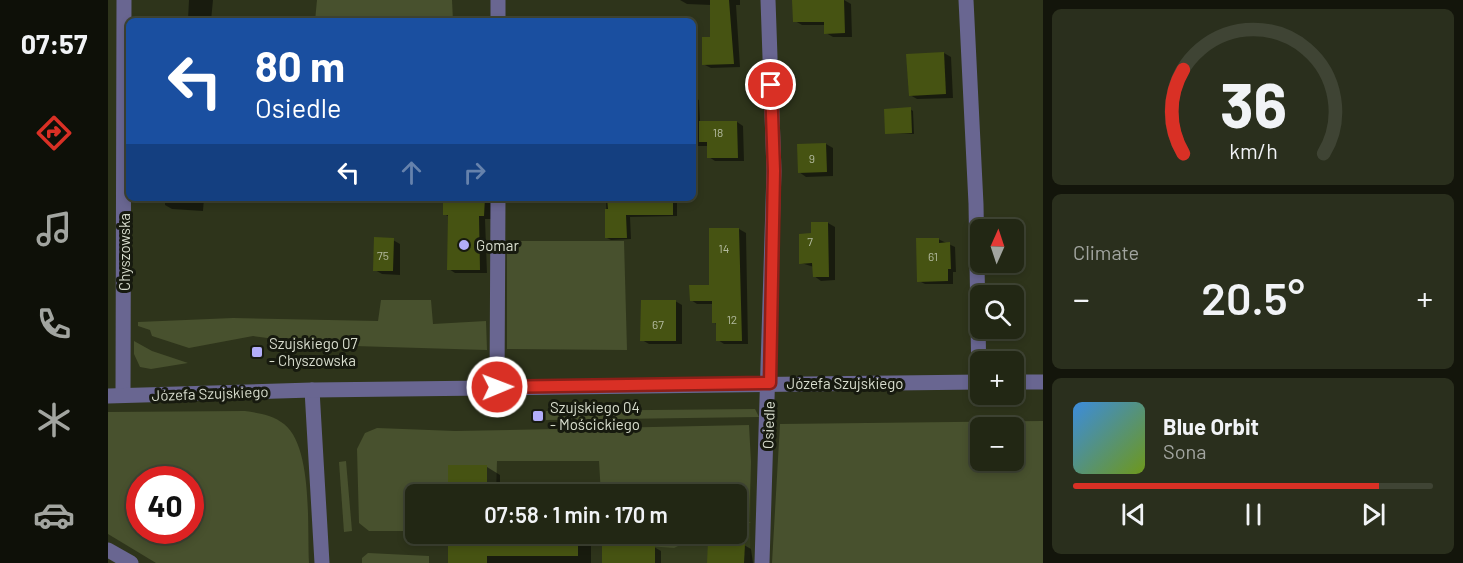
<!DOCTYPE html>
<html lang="en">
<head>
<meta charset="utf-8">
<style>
	:root { --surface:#222714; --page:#2a2f1d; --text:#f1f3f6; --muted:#a2a5a0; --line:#3f4434; --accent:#d93025 }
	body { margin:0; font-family:Barlow,sans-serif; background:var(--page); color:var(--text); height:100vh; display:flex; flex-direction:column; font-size:22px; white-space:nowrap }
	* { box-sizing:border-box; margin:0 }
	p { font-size:20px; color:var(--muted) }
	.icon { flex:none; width:33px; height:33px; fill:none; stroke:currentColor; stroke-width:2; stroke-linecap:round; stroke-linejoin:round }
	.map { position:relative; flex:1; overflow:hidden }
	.details { display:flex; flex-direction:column; gap:9px; padding:9px; background:#13150b; width:420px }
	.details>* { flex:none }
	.top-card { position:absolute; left:18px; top:18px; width:570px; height:183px; border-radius:9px; box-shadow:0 3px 9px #0003,0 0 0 2px var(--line); background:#1a4fa0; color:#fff; overflow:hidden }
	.needle { width:39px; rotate:3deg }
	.tools { position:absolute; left:862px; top:219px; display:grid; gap:12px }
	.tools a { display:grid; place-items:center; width:54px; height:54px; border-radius:9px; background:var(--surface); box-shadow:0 3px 9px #0003,0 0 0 2px var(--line); font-size:30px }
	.speed { position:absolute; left:18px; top:466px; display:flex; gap:12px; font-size:30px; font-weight:700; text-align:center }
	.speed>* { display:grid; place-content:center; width:78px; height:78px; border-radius:50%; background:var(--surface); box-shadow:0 3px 9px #0003,0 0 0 2px var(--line); line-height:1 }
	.speed .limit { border:9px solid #d22; background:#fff; color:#111 }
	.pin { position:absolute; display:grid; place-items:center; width:51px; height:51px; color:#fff; margin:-26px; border:3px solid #fff; border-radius:50%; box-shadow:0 2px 6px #0007 }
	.me { position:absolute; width:66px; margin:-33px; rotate:89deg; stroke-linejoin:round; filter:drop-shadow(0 0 4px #0008) }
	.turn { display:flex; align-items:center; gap:21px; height:126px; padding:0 30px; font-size:27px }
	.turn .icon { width:78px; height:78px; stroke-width:2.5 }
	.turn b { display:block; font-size:42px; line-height:51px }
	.lanes { display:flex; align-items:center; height:57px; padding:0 30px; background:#0003; justify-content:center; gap:30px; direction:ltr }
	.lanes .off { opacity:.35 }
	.big { font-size:45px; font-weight:600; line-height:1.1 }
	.details .widget { flex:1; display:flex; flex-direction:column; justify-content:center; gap:9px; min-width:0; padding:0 21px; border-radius:9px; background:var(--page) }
	.details .dial { align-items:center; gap:0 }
	.dial svg { height:156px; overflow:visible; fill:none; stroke:var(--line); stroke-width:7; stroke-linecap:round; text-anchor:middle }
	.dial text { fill:var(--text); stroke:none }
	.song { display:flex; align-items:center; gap:18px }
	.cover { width:72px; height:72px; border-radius:9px; background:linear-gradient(135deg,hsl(210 70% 55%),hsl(80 70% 35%)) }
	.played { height:6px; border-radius:3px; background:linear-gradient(90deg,var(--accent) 85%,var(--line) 85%) }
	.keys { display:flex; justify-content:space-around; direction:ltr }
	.heat { display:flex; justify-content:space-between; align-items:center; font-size:33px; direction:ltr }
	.trip { position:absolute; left:297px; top:484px; width:342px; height:60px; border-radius:9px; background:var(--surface); box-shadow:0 3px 9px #0003,0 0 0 2px var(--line); font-weight:600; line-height:60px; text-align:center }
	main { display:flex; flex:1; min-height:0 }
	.tab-bar { display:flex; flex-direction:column; width:108px; justify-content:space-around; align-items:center; background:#0e1008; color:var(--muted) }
	.tab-bar .icon { width:42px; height:42px }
	.tab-bar .current { color:var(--accent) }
	.tab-bar b { font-size:27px; color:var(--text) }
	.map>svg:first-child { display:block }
</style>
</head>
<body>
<main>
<nav class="tab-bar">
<b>07:57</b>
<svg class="icon current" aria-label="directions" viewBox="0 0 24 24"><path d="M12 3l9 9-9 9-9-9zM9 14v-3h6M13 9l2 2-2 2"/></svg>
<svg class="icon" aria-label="music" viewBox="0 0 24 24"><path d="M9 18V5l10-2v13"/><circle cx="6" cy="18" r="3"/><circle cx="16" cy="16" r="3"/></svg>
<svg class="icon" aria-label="phone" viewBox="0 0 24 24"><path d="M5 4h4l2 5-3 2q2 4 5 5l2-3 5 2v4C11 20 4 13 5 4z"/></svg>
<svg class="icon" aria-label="climate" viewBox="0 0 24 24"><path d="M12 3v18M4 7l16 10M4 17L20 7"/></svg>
<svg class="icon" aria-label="car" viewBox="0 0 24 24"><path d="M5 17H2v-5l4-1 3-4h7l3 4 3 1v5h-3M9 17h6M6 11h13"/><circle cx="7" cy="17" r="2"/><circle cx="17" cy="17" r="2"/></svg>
</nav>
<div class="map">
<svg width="935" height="563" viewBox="0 0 935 563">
	<rect width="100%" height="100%" fill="#2e341b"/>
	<!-- built -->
	<path fill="#353d1e" d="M643,462L642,563H521V534H628V495Z"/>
	<!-- green -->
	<g fill="#48512e" fill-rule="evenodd">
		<path d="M209,0H344L345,21H207Z"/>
		<path d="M399,241H516L519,350L399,349Z"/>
		<path d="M273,300H323L325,324L378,321L379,350L213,345L145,336L81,348L44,336L42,330L30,326V322L125,318L270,321Z"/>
		<path d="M26,341L44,351L80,363L43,369L32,367L26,354Z"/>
		<path d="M647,409L651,417L438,420V411Z"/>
		<path d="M137,411C150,413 165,415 176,424C205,447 199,527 201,563H48L0,534V412ZM32,480H82V531H32Z"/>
		<path d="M935,421V563H664L672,424ZM873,428H906V460H873Z"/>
		<path d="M641,425L643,462L641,522L643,523L629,522L628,495H493L491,461H389L388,495H379V465L340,495H308L307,531H261L251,523L249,449L257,433L269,428L347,431Z"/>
		<path d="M238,461L244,531L236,532L231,462Z"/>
		<path d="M494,534H571L570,546L566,548L527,545V563L510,546H494Z"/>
		<path d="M260,553L321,556V563H254V558Z"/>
	</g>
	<!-- shadow -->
	<g fill="#0007">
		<path d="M81,0H105L103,21H65L80,19Z"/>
		<path d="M572,0H632V5H628L632,67L603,68L595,64L604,38L603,5L579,4Z"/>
		<path d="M686,0H736L743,4L744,37H725L718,33L717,25H694L687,21Z"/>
		<path d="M836,53L843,57L845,98L809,99L802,95L800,55Z"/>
		<path d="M585,97L591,100L592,123L629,122L635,126L636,161H607L601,157V146H585Z"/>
		<path d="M802,109L805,111L806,134L779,133Z"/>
		<path d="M718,144L725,148V176L698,177L691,172Z"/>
		<path d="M57,198H96L95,211L64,209L57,205Z"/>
		<path d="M337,198H383V219H377L379,273H347L341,269L342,217L336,214Z"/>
		<path d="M498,198H569V216L522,217L523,239L503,240L499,238Z"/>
		<path d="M720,223L727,227V280L713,281L706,276V267L693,263L705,235Z"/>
		<path d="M602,229H631L638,233L640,344H616L610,340L605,304H589L583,300L603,286Z"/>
		<path d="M830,239L847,247L848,272H845V284H817L811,281Z"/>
		<path d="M285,240L292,244V275L274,274L267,270Z"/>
		<path d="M567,301L574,305V344H541L534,340Z"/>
		<path d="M379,467L392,475V495H342Z"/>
		<rect x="342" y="534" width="141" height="29"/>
		<path d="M636,545L643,549L645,563H600Z"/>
		<path d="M546,547L553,551V563H495Z"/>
	</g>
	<!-- building -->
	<g fill="#465312">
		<path d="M602,0H621L626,64L594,65V37H602Z"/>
		<path d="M684,0H736L737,33L716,34V22H685Z"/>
		<path d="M836,52L838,94L801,96L798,54Z"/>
		<path d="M803,107L804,133L777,134L776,109Z"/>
		<path d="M591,121H629L630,158H599V142H591Z"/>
		<path d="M718,143L719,172L690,173L689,144Z"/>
		<path d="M335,198H377L376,216H371L372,270H339L340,215H335Z"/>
		<path d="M499,198H565V215H518L519,238H497V209H500Z"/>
		<path d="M703,222H720L721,277H705L704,263L691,264V234L703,233Z"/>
		<path d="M601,228H631L634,341H608V323H604V301H582L581,285H601Z"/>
		<path d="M266,237L286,238L285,271H265Z"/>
		<path d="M808,238H831V243L842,242L843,269H840V281L809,282Z"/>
		<path d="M533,300H568V341H532Z"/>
		<rect x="340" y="465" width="39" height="30"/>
		<path d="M340,534H470V556H379V563H340Z"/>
		<path d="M600,542L637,544L636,563H599Z"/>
		<rect x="494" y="546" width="53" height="17"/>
	</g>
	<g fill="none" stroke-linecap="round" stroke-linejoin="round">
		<!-- minor -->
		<g stroke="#696691" stroke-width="15">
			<path d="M390,0V21"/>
			<path d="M858,0L868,204L871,382"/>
			<path d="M906,382H935"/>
			<path d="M389,387L390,198"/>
			<path d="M204,390L214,563"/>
			<path d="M15,395L16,0"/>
			<path d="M0,396L204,390L873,382"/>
			<path d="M0,550L23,563"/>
			<path d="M654,563L666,171L660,0"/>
		</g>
	</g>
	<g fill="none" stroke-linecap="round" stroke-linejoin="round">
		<!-- route casing -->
		<g stroke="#8d1f18" stroke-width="15">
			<path id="route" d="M389,387L662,383L666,171L663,85"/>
		</g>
		<!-- route -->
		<use href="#route" stroke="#d93025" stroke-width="10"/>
	</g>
	<!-- markers -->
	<g fill="#b2adf9" stroke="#171a0f" stroke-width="2">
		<circle cx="356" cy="245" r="6"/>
		<rect x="143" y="346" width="12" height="12" rx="3"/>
		<rect x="424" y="410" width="12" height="12" rx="3"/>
	</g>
	<g text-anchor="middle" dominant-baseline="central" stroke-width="6" stroke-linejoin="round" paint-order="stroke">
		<!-- number labels -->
		<g font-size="12" fill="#b4bba0">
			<text x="610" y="132">18</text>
			<text x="704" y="158">9</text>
			<text x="702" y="241">7</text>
			<text x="616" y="248">14</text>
			<text x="275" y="255">75</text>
			<text x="825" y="256">61</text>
			<text x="624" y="319">12</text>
			<text x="550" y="324">67</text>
		</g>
		<!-- poi labels -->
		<g font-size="15" fill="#d9decf" stroke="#171a0f" text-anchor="start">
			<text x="368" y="245">Gomar</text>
			<text x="161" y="343">Szujskiego 07<tspan x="161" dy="17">- Chyszowska</tspan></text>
			<text x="442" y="407">Szujskiego 04<tspan x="442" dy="17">- Mościckiego</tspan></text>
		</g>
		<!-- street labels -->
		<g font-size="15" fill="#d9decf" stroke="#171a0f">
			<text transform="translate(16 252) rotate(-90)">Chyszowska</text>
			<text x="737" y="383">Józefa Szujskiego</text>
			<text transform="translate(102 393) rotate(-2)">Józefa Szujskiego</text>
			<text transform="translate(660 425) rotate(-88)">Osiedle</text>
		</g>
	</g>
</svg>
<div class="tools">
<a><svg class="needle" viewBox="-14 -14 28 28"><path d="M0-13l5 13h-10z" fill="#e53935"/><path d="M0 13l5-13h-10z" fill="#a2a5a0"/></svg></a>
<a><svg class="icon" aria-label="search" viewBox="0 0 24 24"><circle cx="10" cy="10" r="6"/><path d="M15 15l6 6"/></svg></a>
<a>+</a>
<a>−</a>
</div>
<div class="speed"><div class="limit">40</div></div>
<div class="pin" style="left:663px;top:85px;background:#d93025"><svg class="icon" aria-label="arrive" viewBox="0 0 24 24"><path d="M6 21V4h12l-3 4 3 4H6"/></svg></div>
<svg class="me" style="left:389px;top:387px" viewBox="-20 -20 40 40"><circle r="17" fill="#d93025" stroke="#fff" stroke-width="3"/><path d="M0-11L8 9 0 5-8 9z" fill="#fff"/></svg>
<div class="trip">07:58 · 1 min · 170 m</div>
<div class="top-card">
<div class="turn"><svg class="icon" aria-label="left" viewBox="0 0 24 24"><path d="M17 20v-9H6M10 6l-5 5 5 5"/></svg><div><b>80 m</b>Osiedle</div></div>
<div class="lanes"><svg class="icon" aria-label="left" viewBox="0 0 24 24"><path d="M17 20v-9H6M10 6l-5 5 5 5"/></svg><svg class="icon off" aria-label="ahead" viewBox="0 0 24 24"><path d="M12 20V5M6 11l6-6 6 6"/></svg><svg class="icon off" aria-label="right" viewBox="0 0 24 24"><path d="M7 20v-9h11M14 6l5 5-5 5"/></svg></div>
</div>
</div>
<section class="details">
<div class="widget dial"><svg viewBox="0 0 100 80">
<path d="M14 69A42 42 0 1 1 86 69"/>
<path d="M14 69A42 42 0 0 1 14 26" stroke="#d93025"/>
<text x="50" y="56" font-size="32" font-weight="700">36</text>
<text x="50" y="72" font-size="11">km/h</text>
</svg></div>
<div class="widget"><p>Climate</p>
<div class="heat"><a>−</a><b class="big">20.5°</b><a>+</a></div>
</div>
<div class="widget">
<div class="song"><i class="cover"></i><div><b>Blue Orbit</b><p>Sona</p></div></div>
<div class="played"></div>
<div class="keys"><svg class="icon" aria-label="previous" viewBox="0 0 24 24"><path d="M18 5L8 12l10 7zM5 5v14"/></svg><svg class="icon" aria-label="pause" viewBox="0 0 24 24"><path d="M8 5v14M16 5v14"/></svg><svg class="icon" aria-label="next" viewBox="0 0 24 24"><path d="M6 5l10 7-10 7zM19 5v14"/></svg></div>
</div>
</section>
</main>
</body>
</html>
